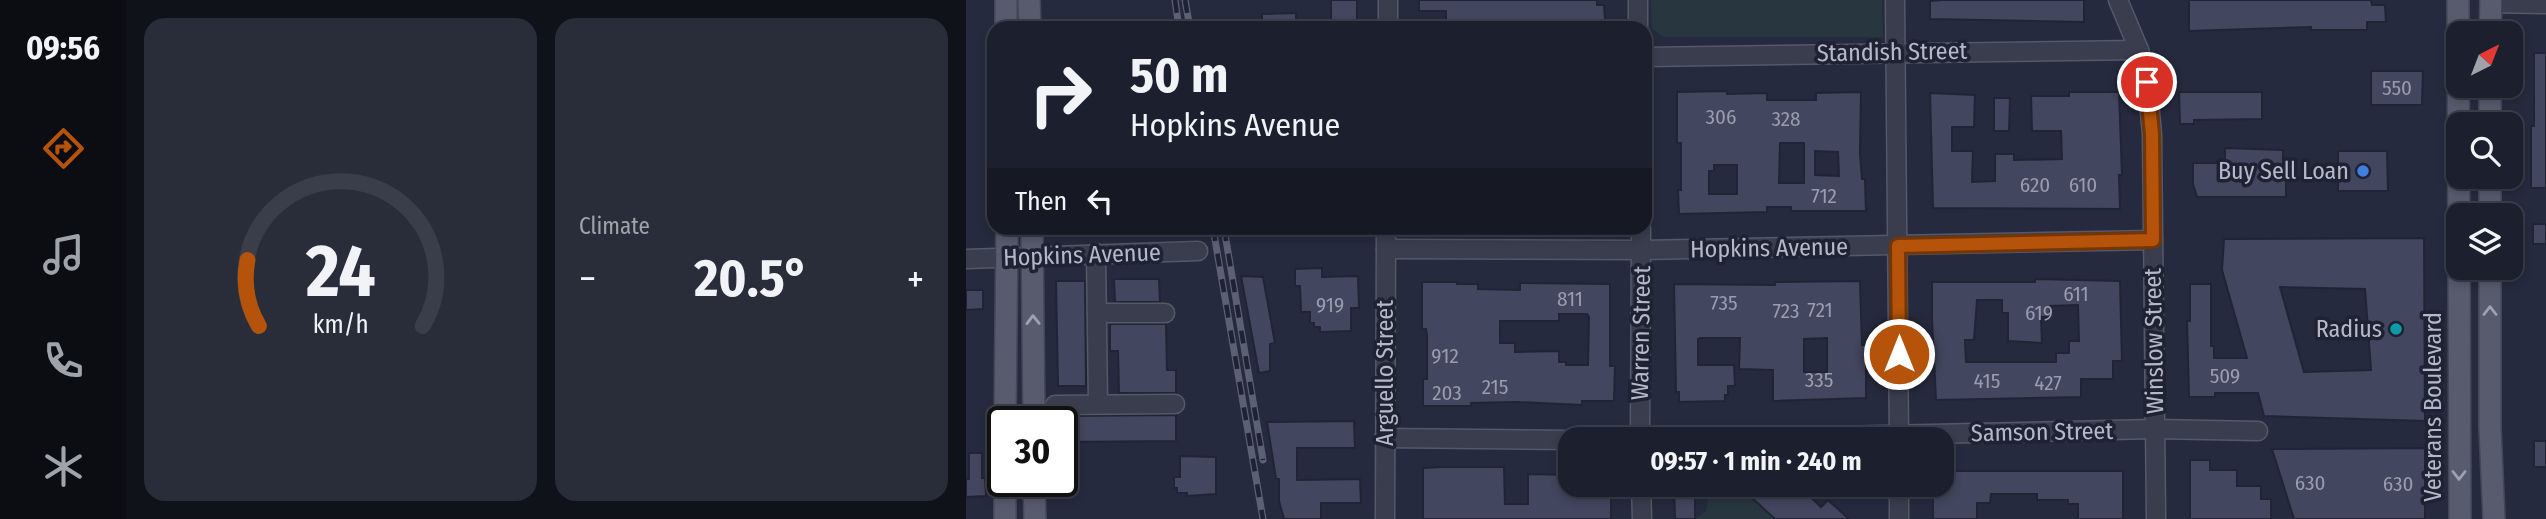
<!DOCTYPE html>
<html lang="en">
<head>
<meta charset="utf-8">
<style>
	:root { --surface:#1c202e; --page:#292d3a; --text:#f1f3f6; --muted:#a0a3aa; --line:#3a3e4a; --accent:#b45309 }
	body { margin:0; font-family:"Fira Sans Condensed",sans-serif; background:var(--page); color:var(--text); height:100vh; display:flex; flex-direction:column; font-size:26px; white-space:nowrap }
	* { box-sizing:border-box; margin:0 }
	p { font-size:23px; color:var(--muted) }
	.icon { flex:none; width:38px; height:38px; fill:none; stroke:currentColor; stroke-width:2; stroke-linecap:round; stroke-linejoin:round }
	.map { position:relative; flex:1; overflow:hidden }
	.panel { display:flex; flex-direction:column; gap:18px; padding:18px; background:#0f1219; width:840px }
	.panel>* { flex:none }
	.hud { position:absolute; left:21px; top:21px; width:665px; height:214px; border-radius:21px; box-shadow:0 4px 10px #0003,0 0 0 2px var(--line); background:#1c202e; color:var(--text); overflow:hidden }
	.needle { width:46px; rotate:42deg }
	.fabs { position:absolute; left:1480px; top:21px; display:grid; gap:14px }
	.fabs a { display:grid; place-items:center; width:77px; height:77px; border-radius:14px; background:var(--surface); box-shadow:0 4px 10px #0003,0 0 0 2px var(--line); font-size:35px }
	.speed { position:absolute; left:21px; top:406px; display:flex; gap:14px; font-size:35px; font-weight:700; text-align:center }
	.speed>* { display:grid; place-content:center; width:91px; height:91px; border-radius:50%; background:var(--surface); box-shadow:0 4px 10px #0003,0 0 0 2px var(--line); line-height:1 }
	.speed .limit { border:4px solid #111; border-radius:10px; background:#fff; color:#111 }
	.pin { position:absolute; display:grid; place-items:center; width:60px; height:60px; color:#fff; margin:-30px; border:4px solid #fff; border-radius:50%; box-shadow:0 2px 7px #0007 }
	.me { position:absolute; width:77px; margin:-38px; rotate:0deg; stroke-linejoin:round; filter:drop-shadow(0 0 5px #0008) }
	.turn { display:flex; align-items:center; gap:24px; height:147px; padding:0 28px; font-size:32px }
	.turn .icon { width:91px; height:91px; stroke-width:2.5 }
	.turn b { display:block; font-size:49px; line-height:60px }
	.then { display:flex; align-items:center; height:66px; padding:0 28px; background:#0003; gap:14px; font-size:26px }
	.big { font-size:52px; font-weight:700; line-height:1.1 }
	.panel .tile { flex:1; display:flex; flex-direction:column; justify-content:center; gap:10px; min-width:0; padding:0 24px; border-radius:21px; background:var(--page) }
	.panel .dial { align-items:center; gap:0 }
	.dial svg { height:182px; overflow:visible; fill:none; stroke:var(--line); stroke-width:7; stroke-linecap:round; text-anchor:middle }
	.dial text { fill:var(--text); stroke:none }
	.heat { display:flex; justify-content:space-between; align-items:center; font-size:38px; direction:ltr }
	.panel .tiles { flex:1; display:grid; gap:18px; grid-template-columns:repeat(2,1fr) }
	.trip { position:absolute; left:592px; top:427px; width:396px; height:70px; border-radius:21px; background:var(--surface); box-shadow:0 4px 10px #0003,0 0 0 2px var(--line); font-weight:700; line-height:70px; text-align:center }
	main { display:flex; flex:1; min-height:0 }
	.tabs { display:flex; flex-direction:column; width:126px; justify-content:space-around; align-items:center; background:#0b0d12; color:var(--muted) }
	.tabs .icon { width:49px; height:49px }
	.tabs .selected { color:var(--accent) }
	.tabs b { font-size:32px; color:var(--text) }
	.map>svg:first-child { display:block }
</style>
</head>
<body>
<main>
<nav class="tabs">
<b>09:56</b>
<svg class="icon selected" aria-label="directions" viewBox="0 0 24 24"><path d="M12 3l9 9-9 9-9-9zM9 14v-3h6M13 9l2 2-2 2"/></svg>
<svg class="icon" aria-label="music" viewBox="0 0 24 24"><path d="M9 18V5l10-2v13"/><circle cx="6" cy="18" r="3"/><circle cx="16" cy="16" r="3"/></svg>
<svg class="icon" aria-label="phone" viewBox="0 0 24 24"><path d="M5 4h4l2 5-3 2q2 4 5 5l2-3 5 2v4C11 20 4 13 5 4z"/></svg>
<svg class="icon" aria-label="climate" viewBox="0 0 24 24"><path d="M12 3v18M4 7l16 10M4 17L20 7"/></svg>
</nav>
<section class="panel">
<div class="tiles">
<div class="tile dial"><svg viewBox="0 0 100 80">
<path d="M14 69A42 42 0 1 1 86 69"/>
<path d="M14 69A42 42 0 0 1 9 40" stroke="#b45309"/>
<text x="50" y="56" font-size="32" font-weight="700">24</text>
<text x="50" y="72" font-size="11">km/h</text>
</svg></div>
<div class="tile"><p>Climate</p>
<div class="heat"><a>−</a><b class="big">20.5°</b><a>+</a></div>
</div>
</div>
</section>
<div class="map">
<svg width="1580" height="519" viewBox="0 0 1580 519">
	<rect width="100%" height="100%" fill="#262a3e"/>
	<!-- green -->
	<g fill="#28363f">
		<path d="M685,0H916L917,37H698L686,29Z"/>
		<path d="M788,497L809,519H729L740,511L742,498Z"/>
	</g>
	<!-- building -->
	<g fill="#42465e" stroke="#212435" stroke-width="2" fill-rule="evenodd">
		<rect x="365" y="0" width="26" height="28"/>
		<path d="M453,0H631V5H638L639,19L638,25L595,26V23L480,27V11H453Z"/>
		<path d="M976,0H1118V22L964,19V1Z"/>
		<path d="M1223,0H1405L1406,5H1419L1420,22H1401V30H1345V27L1223,31Z"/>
		<path d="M330,13V28H296V14Z"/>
		<path d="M1568,53H1580V188H1565V126H1568Z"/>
		<path d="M1405,71H1457L1456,105H1405Z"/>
		<path d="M761,91V94L801,93V100H850V93L895,92L894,154L896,179H899L900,211H825V207H801V212L713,214L712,190H715V143H711V92ZM814,143H838V183H813ZM849,151L872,152L873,176L849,175ZM748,165H771V194H743V171H748Z"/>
		<path d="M1103,92H1153L1156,175H1153L1154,209L967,208L964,93L1009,95L1008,127H986V151H1007L1006,182L1029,181V154H1048V160L1096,159L1095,131H1066L1065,96H1103Z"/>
		<path d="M1213,92H1296V119L1228,120V124H1214Z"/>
		<path d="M1028,98H1044L1043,131H1028Z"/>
		<path d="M1259,148L1317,150V179H1320V197H1231L1227,184V163H1259Z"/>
		<path d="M1372,151H1421L1422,191H1372Z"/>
		<rect x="1567" y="224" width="13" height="20"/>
		<path d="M1458,238L1459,421L1298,416L1292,393H1249V397H1223L1221,321H1224V284H1245V346H1248V358H1281L1256,270L1258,239ZM1314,287L1399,289L1405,370L1338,372Z"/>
		<path d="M356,268V277L392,276L393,308H385V331L354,332V327H348V323H344V312H335L334,286H329V269Z"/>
		<path d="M275,276L297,277L309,343L304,344V371L293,373Z"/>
		<path d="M148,279H193L194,302H149Z"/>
		<path d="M1069,279L1154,281L1156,361H1147V379H1115V397L970,400L966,320V282H1069ZM1011,300H1036V313H1042V341L1076,343L1075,317H1084V306L1112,305L1113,341H1103V353H1090V362H1000L999,340H1008Z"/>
		<path d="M90,281H119L120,386H92Z"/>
		<path d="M894,281L896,345H900V398L807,401V370L773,369L774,338H734L732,339V365H768L769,386H762V395H759V401L713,402V392H710L708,284L809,285V282ZM861,338V372H838V339Z"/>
		<path d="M456,282H491V284H512V289L554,290V283L644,284V366H649L648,401H616V405L551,402L505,403V406H457V379H461V335L460,329H456ZM593,314H621L623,317L622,365H600V362H593V351L549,352V343H534V321H593Z"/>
		<path d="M0,290H17V309L0,310Z"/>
		<path d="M144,324H200L201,370H210V393H153L152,351H144Z"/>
		<path d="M210,415V441L96,442V416Z"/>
		<path d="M388,421L389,448H331V480L394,479L395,503H355V519H318L313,501V479H310L301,422Z"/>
		<rect x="1568" y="441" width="12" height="26"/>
		<path d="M1459,448V519H1328L1306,449Z"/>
		<path d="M3,453H16V478H19L20,496L0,497V479H3Z"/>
		<path d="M214,456L250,457V494L221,496V493H211V488H208V477H214Z"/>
		<path d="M1224,460H1244V470H1271V486H1295V499H1305V519H1224Z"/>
		<path d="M476,467H538L539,504H562V474L604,475V485H645V519H457V468Z"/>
		<path d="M975,471H1157V519H1112V504H1102V500H1071V494H1025L1024,503H1011V519H967V485H975Z"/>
		<path d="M708,485H832L855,507L862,500L883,519H809L785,497L729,498V519H709Z"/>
	</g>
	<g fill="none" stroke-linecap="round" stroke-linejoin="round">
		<!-- minor casing -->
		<g stroke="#555869" stroke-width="21">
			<g id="minor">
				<path d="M422,0V28"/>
				<path d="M929,0L933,439"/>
				<path d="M1152,0L1173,50L1181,82L1186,134L1190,519"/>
				<path d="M1525,3L1580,4"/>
				<path d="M672,28V0"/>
				<path d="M679,57L1173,50"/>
				<path d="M420,249L676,250L1187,240"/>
				<path d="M130,253L132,404"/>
				<path d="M0,259L232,251"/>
				<path d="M131,313H199"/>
				<path d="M89,405L209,404"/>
				<path d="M418,438L604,440"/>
				<path d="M674,439L675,228"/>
				<path d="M733,439L1189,429L1292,431"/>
				<path d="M675,485L676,519"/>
				<path d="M419,519L420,228"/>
				<path d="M933,519V485"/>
			</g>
		</g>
		<!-- major casing -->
		<g stroke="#434657" stroke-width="24">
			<g id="major">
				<path d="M40,0V28"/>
				<path d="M63,0L64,28"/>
				<path d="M1492,0L1494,519"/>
				<path d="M1524,33L1525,0"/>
				<path d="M1524,86V124"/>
				<path d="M1524,215V177"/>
				<path d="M66,228L68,422"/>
				<path d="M1524,268V428L1528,519"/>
				<path d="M39,422L41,228"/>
				<path d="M39,481V519"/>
				<path d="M68,481L69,519"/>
			</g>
		</g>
		<!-- minor -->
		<use href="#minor" stroke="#3a3d4e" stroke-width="18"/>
		<!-- major -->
		<use href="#major" stroke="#585b6e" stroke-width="21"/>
		<!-- rail casing -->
		<g stroke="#5c6075" stroke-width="7">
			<g id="rail">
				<path d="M209,0L213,28"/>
				<path d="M219,0L224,28"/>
				<path d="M247,228L297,519"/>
				<path d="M258,228L297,460"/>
			</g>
		</g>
		<!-- rail -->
		<use href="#rail" stroke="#1f2233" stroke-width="4.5" stroke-dasharray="13" stroke-linecap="butt"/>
	</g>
	<!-- one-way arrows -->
	<defs><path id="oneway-chevron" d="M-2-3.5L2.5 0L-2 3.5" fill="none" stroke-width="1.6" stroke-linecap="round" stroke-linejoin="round" transform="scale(1.75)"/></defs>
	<g stroke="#9ea1b2">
		<use href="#oneway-chevron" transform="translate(1524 311) rotate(-90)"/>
		<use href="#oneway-chevron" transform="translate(67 320) rotate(-91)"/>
		<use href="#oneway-chevron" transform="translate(1493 475) rotate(90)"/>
	</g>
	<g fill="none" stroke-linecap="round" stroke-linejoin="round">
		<!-- route casing -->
		<g stroke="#753606" stroke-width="18">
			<path id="route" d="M933,354L932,246L1187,240L1186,134L1181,82"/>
		</g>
		<!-- route -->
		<use href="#route" stroke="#b45309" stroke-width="12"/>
	</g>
	<!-- markers -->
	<circle fill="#3f7fe0" stroke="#1f2233" stroke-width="2.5" cx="1397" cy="171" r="7"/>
	<circle fill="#0f9aa8" stroke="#1f2233" stroke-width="2.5" cx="1430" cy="329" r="7"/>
	<g text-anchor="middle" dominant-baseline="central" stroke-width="7" stroke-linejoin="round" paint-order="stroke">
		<!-- number labels -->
		<g font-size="21" fill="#999cae">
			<text x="1431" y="88">550</text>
			<text x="755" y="117">306</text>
			<text x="820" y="119">328</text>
			<text x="1069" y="185">620</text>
			<text x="1117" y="185">610</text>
			<text x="858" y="196">712</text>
			<text x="1110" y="294">611</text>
			<text x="604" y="299">811</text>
			<text x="758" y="303">735</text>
			<text x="364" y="305">919</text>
			<text x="854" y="310">721</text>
			<text x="820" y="311">723</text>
			<text x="1073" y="313">619</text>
			<text x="479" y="356">912</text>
			<text x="1259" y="376">509</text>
			<text x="853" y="380">335</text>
			<text x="1021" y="381">415</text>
			<text x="1082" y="383">427</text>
			<text x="529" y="387">215</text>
			<text x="481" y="393">203</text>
			<text x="1344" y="483">630</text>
			<text x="1432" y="484">630</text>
		</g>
		<!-- street labels -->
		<g font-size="24" fill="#b6b8c9" stroke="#1f2233">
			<text transform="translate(926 52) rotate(-1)">Standish Street</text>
			<text transform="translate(803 248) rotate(-1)">Hopkins Avenue</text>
			<text transform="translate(116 255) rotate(-2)">Hopkins Avenue</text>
			<text transform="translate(675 333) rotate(-89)">Warren Street</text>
			<text transform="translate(1188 341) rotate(-91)">Winslow Street</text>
			<text transform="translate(419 373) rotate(-90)">Arguello Street</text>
			<text transform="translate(1467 407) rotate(-90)">Veterans Boulevard</text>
			<text transform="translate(1076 432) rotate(-1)">Samson Street</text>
		</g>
		<!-- poi labels -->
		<g font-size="24" fill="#b6b8c9" stroke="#1f2233" text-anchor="end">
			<text x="1383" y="171">Buy Sell Loan</text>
			<text x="1416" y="329">Radius</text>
		</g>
	</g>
</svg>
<div class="fabs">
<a><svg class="needle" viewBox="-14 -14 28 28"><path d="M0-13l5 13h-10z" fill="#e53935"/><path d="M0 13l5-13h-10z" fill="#a0a3aa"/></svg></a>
<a><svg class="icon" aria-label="search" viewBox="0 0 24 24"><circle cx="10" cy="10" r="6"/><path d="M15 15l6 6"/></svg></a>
<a><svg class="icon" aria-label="layers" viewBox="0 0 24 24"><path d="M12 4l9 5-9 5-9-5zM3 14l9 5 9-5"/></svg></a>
</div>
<div class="speed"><div class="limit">30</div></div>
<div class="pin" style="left:1181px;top:82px;background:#d93025"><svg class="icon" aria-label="arrive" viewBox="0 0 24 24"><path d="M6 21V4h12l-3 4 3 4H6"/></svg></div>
<svg class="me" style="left:933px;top:354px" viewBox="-20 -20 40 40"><circle r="17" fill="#b45309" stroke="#fff" stroke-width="3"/><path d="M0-11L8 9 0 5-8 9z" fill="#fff"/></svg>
<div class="trip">09:57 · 1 min · 240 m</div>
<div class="hud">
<div class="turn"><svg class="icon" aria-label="right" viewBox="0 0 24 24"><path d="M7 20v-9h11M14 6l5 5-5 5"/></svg><div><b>50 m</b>Hopkins Avenue</div></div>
<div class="then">Then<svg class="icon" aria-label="left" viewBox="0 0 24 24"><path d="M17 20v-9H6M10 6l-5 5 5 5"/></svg></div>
</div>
</div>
</main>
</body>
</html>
